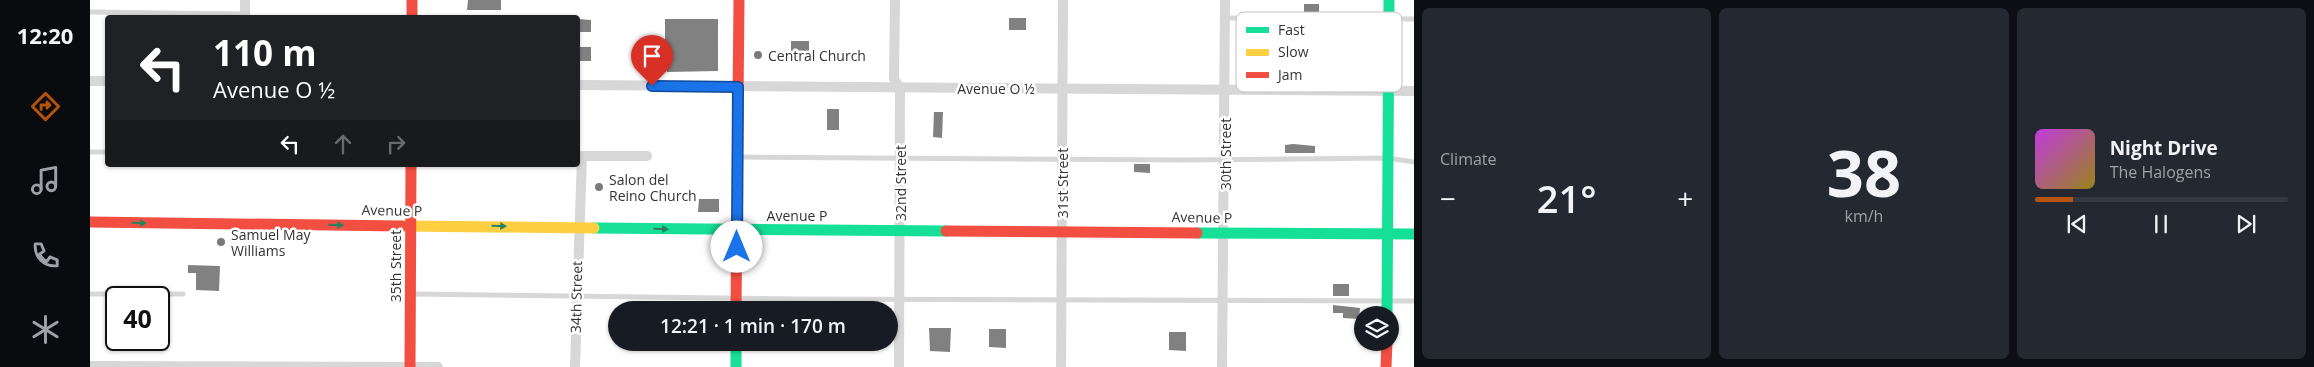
<!DOCTYPE html>
<html lang="en">
<head>
<meta charset="utf-8">
<style>
	:root { --surface:#171b24; --page:#242831; --text:#f1f3f6; --muted:#9ea1a6; --line:#363941; --accent:#b45309 }
	body { margin:0; font-family:"Open Sans",sans-serif; background:var(--page); color:var(--text); height:100vh; display:flex; flex-direction:column; font-size:19px; white-space:nowrap }
	* { box-sizing:border-box; margin:0 }
	p { font-size:16px; color:var(--muted) }
	.icon { flex:none; width:28px; height:28px; fill:none; stroke:currentColor; stroke-width:2; stroke-linecap:round; stroke-linejoin:round }
	.map { position:relative; flex:1; overflow:hidden }
	.sheet { display:flex; flex-direction:column; gap:8px; padding:8px; background:#0d0f14; width:900px }
	.sheet>* { flex:none }
	.top-card { position:absolute; left:15px; top:15px; width:475px; height:152px; border-radius:5px; box-shadow:0 1px 4px #0004; background:#202124; color:#fff; overflow:hidden }
	.tools { position:absolute; left:1264px; top:306px; display:grid; gap:10px }
	.tools a { display:grid; place-items:center; width:45px; height:45px; border-radius:50%; background:var(--surface); box-shadow:0 1px 4px #0004; font-size:25px }
	.speed { position:absolute; left:15px; top:286px; display:flex; gap:10px; font-size:25px; font-weight:700; text-align:center }
	.speed>* { display:grid; place-content:center; width:65px; height:65px; border-radius:50%; background:var(--surface); box-shadow:0 1px 4px #0004; line-height:1 }
	.speed .limit { border:2px solid #111; border-radius:8px; background:#fff; color:#111 }
	.pin { position:absolute; display:grid; place-items:center; width:42px; height:42px; color:#fff; margin:-51px -21px; border-radius:50% 50% 50% 0; rotate:-45deg; box-shadow:0 0 5px #0007 }
	.pin .icon { rotate:45deg }
	.me { position:absolute; width:55px; margin:-28px; rotate:0deg; stroke-linejoin:round; filter:drop-shadow(0 0 4px #0008) }
	.turn { display:flex; align-items:center; gap:18px; height:105px; padding:0 25px; font-size:22px }
	.turn .icon { width:65px; height:65px; stroke-width:2.5 }
	.turn b { display:block; font-size:35px; line-height:42px }
	.lanes { display:flex; align-items:center; height:48px; padding:0 25px; background:#0003; justify-content:center; gap:25px; direction:ltr }
	.lanes .off { opacity:.35 }
	.big { font-size:38px; font-weight:600; line-height:1.1 }
	.sheet .card { flex:1; display:flex; flex-direction:column; justify-content:center; gap:8px; min-width:0; padding:0 18px; border-radius:8px; background:var(--page) }
	.sheet .dial { align-items:center; gap:0 }
	.dial b { font-size:65px; line-height:1 }
	.song { display:flex; align-items:center; gap:15px }
	.cover { width:60px; height:60px; border-radius:8px; background:linear-gradient(135deg,hsl(290 70% 55%),hsl(50 70% 35%)) }
	.played { height:5px; border-radius:2px; background:linear-gradient(90deg,var(--accent) 15%,var(--line) 15%) }
	.keys { display:flex; justify-content:space-around; direction:ltr }
	.heat { display:flex; justify-content:space-between; align-items:center; font-size:28px; direction:ltr }
	.sheet .tiles { flex:1; display:grid; gap:8px; grid-template-columns:repeat(3,1fr) }
	.trip { position:absolute; left:518px; top:301px; width:290px; height:50px; border-radius:25px; background:var(--surface); box-shadow:0 1px 4px #0004; font-weight:600; line-height:50px; text-align:center }
	main { display:flex; flex:1; min-height:0 }
	.tab-bar { display:flex; flex-direction:column; width:90px; justify-content:space-around; align-items:center; background:#090b0e; color:var(--muted) }
	.tab-bar .icon { width:35px; height:35px }
	.tab-bar .on { color:var(--accent) }
	.tab-bar b { font-size:22px; color:var(--text) }
	.map>svg:first-child { display:block }
</style>
</head>
<body>
<main>
<nav class="tab-bar">
<b>12:20</b>
<svg class="icon on" aria-label="directions" viewBox="0 0 24 24"><path d="M12 3l9 9-9 9-9-9zM9 14v-3h6M13 9l2 2-2 2"/></svg>
<svg class="icon" aria-label="music" viewBox="0 0 24 24"><path d="M9 18V5l10-2v13"/><circle cx="6" cy="18" r="3"/><circle cx="16" cy="16" r="3"/></svg>
<svg class="icon" aria-label="phone" viewBox="0 0 24 24"><path d="M5 4h4l2 5-3 2q2 4 5 5l2-3 5 2v4C11 20 4 13 5 4z"/></svg>
<svg class="icon" aria-label="climate" viewBox="0 0 24 24"><path d="M12 3v18M4 7l16 10M4 17L20 7"/></svg>
</nav>
<div class="map">
<svg width="1324" height="367" viewBox="0 0 1324 367">
	<rect width="100%" height="100%" fill="#fff"/>
	<!-- building -->
	<g fill="#818181">
		<path d="M378,0H411V10H377Z"/>
		<rect x="1214" y="4" width="15" height="10"/>
		<rect x="919" y="18" width="17" height="12"/>
		<path d="M488,19L501,20V32H488Z"/>
		<path d="M575,19H628V71L577,72V66H564V41H575Z"/>
		<rect x="701" y="41" width="18" height="20"/>
		<rect x="488" y="47" width="13" height="14"/>
		<rect x="737" y="109" width="12" height="21"/>
		<path d="M844,112H853L852,138L843,137Z"/>
		<path d="M1203,144L1225,146V153H1195V145Z"/>
		<path d="M1044,164H1060V173L1044,172Z"/>
		<path d="M609,199H629V212H608Z"/>
		<path d="M98,265L130,266L129,291L106,290V273H98Z"/>
		<rect x="1243" y="284" width="16" height="12"/>
		<path d="M1243,305L1270,308L1269,319L1253,318V313H1243Z"/>
		<path d="M839,328H861L860,352L840,351Z"/>
		<path d="M899,329H916V348L899,347Z"/>
		<path d="M1079,332H1096V351L1079,350Z"/>
	</g>
	<g fill="none" stroke-linecap="round" stroke-linejoin="round">
		<!-- lane -->
		<g stroke="#d7d7d7" stroke-width="5">
			<path d="M0,12L155,14"/>
			<path d="M1135,18L1324,19"/>
			<path d="M0,152H18"/>
			<path d="M647,157L1093,160L1298,158L1324,162"/>
			<path d="M0,294H93"/>
			<path d="M321,294L709,299L1324,301"/>
		</g>
		<!-- street -->
		<g stroke="#d7d7d7" stroke-width="10">
			<path d="M805,0L804,79L810,88L809,367"/>
			<path d="M155,18V0"/>
			<path d="M0,81H18"/>
			<path d="M488,85L1324,91"/>
			<path d="M488,156H557"/>
			<path d="M0,366L348,367"/>
			<path d="M485,367L492,156"/>
			<path d="M971,367L973,0"/>
			<path d="M1132,367L1135,0"/>
		</g>
		<!-- fast -->
		<g stroke="#16e098" stroke-width="11">
			<path d="M504,228L856,231"/>
			<path d="M1107,233L1324,234"/>
			<path d="M1297,315L1299,0"/>
			<path d="M646,342V367"/>
		</g>
		<!-- slow -->
		<path stroke="#ffcf43" stroke-width="11" d="M312,226L504,228"/>
		<!-- jam -->
		<g stroke="#f24e42" stroke-width="11">
			<path d="M322,0V18"/>
			<path d="M0,222L312,226"/>
			<path d="M856,231L1107,233"/>
			<path d="M646,310L649,0"/>
			<path d="M320,367L321,165"/>
			<path d="M1296,367L1297,342"/>
		</g>
	</g>
	<!-- one-way arrows -->
	<defs><path id="oneway-solid" d="M-6-.8H1V-3.2L6.5 0L1 3.2V.8H-6Z" transform="scale(1.25)"/></defs>
	<g fill="#268160">
		<use href="#oneway-solid" transform="translate(49 223) rotate(1)"/>
		<use href="#oneway-solid" transform="translate(246 225) rotate(1)"/>
		<use href="#oneway-solid" transform="translate(409 226) rotate(1)"/>
		<use href="#oneway-solid" transform="translate(571 229) rotate(1)"/>
	</g>
	<g fill="none" stroke-linecap="round" stroke-linejoin="round">
		<!-- route casing -->
		<g stroke="#114b97" stroke-width="12">
			<path id="route" d="M562,86L648,87L647,247"/>
		</g>
		<!-- route -->
		<use href="#route" stroke="#1a73e8" stroke-width="9"/>
	</g>
	<!-- markers -->
	<g fill="#7a7a7a" stroke="#fff" stroke-width="2">
		<circle cx="668" cy="55" r="5"/>
		<circle cx="509" cy="187" r="5"/>
		<circle cx="131" cy="242" r="5"/>
	</g>
	<g text-anchor="middle" dominant-baseline="central" stroke-width="5" stroke-linejoin="round" paint-order="stroke">
		<!-- poi labels -->
		<g font-size="14" fill="#333" stroke="#fff" text-anchor="start">
			<text x="678" y="55">Central Church</text>
			<text x="519" y="179">Salon del<tspan x="519" dy="16">Reino Church</tspan></text>
			<text x="141" y="234">Samuel May<tspan x="141" dy="16">Williams</tspan></text>
		</g>
		<!-- street labels -->
		<g font-size="14" fill="#333" stroke="#fff">
			<text x="906" y="88">Avenue O ½</text>
			<text transform="translate(1135 154) rotate(-90)">30th Street</text>
			<text transform="translate(810 183) rotate(-90)">32nd Street</text>
			<text transform="translate(972 183) rotate(-90)">31st Street</text>
			<text transform="translate(302 210) rotate(1)">Avenue P</text>
			<text x="707" y="215">Avenue P</text>
			<text transform="translate(1112 217) rotate(1)">Avenue P</text>
			<text transform="translate(305 266) rotate(-90)">35th Street</text>
			<text transform="translate(486 297) rotate(-89)">34th Street</text>
		</g>
	</g>
	<!-- legend -->
	<rect x="1146" y="12" width="166" height="80" rx="8" fill="#fff" stroke="#c2c2c2" stroke-width="1"/>
	<rect x="1156" y="27" width="23" height="6" fill="#16e098"/>
	<rect x="1156" y="49" width="23" height="7" fill="#ffcf43"/>
	<rect x="1156" y="72" width="23" height="6" fill="#f24e42"/>
	<g font-size="14" fill="#333">
		<text x="1188" y="35">Fast</text>
		<text x="1188" y="57">Slow</text>
		<text x="1188" y="80">Jam</text>
	</g>
</svg>
<div class="tools">
<a><svg class="icon" aria-label="layers" viewBox="0 0 24 24"><path d="M12 4l9 5-9 5-9-5zM3 14l9 5 9-5"/></svg></a>
</div>
<div class="speed"><div class="limit">40</div></div>
<div class="pin" style="left:562px;top:86px;background:#d93025"><svg class="icon" aria-label="arrive" viewBox="0 0 24 24"><path d="M6 21V4h12l-3 4 3 4H6"/></svg></div>
<svg class="me" style="left:647px;top:247px" viewBox="-20 -20 40 40"><circle r="19" fill="#fff"/><path d="M0-13L10 11 0 6-10 11z" fill="#1a73e8"/></svg>
<div class="trip">12:21 · 1 min · 170 m</div>
<div class="top-card">
<div class="turn"><svg class="icon" aria-label="left" viewBox="0 0 24 24"><path d="M17 20v-9H6M10 6l-5 5 5 5"/></svg><div><b>110 m</b>Avenue O ½</div></div>
<div class="lanes"><svg class="icon" aria-label="left" viewBox="0 0 24 24"><path d="M17 20v-9H6M10 6l-5 5 5 5"/></svg><svg class="icon off" aria-label="ahead" viewBox="0 0 24 24"><path d="M12 20V5M6 11l6-6 6 6"/></svg><svg class="icon off" aria-label="right" viewBox="0 0 24 24"><path d="M7 20v-9h11M14 6l5 5-5 5"/></svg></div>
</div>
</div>
<section class="sheet">
<div class="tiles">
<div class="card"><p>Climate</p>
<div class="heat"><a>−</a><b class="big">21°</b><a>+</a></div>
</div>
<div class="card dial"><b>38</b><p>km/h</p></div>
<div class="card">
<div class="song"><i class="cover"></i><div><b>Night Drive</b><p>The Halogens</p></div></div>
<div class="played"></div>
<div class="keys"><svg class="icon" aria-label="previous" viewBox="0 0 24 24"><path d="M18 5L8 12l10 7zM5 5v14"/></svg><svg class="icon" aria-label="pause" viewBox="0 0 24 24"><path d="M8 5v14M16 5v14"/></svg><svg class="icon" aria-label="next" viewBox="0 0 24 24"><path d="M6 5l10 7-10 7zM19 5v14"/></svg></div>
</div>
</div>
</section>
</main>
</body>
</html>
